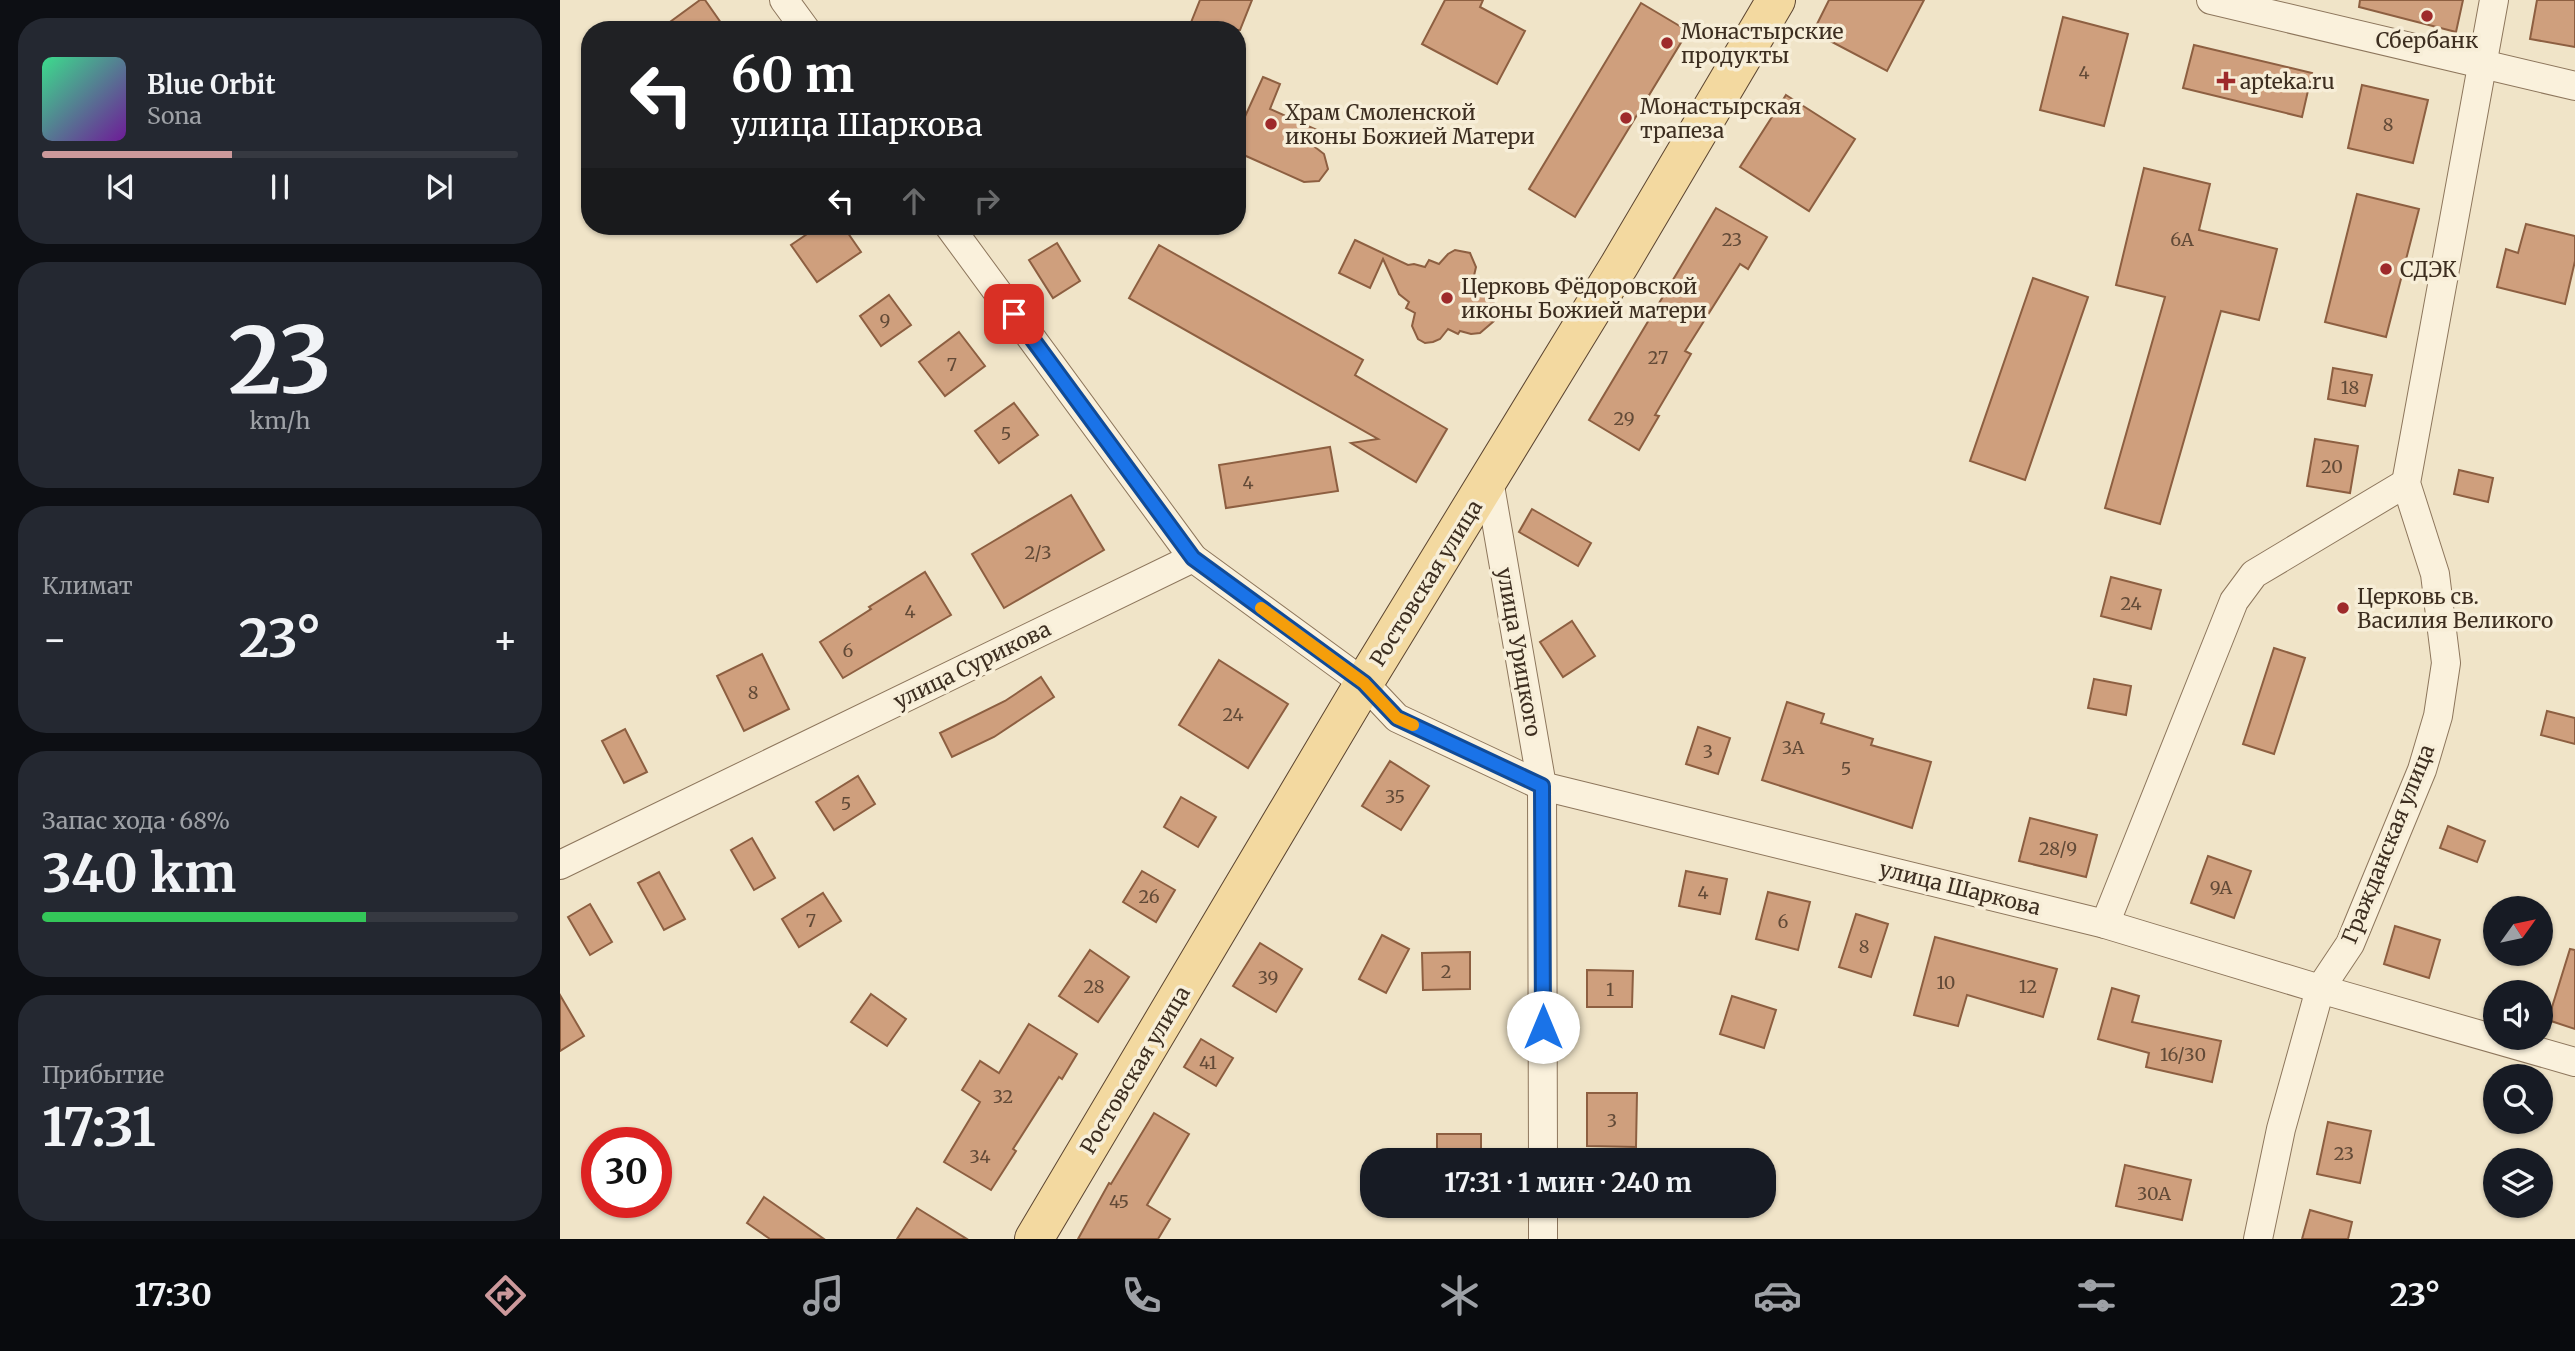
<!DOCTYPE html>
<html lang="ru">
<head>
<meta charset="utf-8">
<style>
	:root { --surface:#171b24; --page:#242831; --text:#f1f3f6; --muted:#9ea1a6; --line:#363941; --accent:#cc999b }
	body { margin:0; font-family:Merriweather,serif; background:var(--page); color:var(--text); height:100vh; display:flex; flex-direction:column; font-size:26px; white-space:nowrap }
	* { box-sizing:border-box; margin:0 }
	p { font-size:23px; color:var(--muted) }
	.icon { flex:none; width:38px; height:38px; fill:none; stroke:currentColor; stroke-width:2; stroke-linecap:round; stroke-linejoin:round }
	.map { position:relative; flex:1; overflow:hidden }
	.sheet { display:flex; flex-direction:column; gap:18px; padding:18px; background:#0d0f14; width:560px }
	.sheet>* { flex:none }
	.guide { position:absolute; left:21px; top:21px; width:665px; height:214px; border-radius:28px; box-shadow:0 2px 5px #0004; background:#202124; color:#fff; overflow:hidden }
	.needle { width:46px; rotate:57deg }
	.fabs { position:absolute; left:1923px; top:896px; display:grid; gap:14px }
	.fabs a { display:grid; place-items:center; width:70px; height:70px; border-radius:50%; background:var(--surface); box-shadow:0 2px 5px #0004; font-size:35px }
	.speed { position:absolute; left:21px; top:1127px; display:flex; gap:14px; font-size:35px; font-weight:700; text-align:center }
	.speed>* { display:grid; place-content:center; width:91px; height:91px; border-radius:50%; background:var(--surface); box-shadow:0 2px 5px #0004; line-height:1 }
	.speed .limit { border:10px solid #d22; background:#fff; color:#111 }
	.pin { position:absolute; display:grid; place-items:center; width:60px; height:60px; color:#fff; margin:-30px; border-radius:14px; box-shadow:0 4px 10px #0006 }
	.me { position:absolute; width:77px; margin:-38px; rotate:0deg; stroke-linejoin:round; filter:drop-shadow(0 0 5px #0008) }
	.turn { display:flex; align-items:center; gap:24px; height:147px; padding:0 35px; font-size:32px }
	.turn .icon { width:91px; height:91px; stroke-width:2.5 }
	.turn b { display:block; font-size:49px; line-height:60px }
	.lanes { display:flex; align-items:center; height:66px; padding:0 35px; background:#0003; justify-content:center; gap:35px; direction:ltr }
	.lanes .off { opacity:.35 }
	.big { font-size:52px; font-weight:700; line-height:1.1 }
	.sheet .card { flex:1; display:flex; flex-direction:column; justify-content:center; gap:10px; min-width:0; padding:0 24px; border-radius:28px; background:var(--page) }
	.sheet .dial { align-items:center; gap:0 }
	.dial b { font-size:91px; line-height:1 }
	.song { display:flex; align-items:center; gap:21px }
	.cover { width:84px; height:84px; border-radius:10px; background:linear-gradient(135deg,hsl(150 70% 55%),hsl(280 70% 35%)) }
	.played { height:7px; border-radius:4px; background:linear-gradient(90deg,var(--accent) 40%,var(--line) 40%) }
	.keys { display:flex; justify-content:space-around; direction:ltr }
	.heat { display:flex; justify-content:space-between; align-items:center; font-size:38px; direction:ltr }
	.charge { height:10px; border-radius:5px; background:linear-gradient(90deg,#34c759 68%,var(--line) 0) }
	.trip { position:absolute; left:800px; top:1148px; width:416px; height:70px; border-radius:28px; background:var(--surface); box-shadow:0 2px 5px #0004; font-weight:700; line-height:70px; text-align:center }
	.tabs { display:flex; height:112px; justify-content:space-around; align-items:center; background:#090b0e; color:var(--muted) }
	.tabs .icon { width:49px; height:49px }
	.tabs .selected { color:var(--accent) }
	.tabs b { font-size:32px; color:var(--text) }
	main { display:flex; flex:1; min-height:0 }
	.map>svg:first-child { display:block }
</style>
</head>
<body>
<main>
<section class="sheet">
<div class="card">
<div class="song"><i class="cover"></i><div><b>Blue Orbit</b><p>Sona</p></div></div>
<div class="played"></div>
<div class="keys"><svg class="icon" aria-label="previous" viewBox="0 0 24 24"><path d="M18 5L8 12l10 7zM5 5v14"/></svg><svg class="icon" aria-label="pause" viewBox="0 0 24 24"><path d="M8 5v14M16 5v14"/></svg><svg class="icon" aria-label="next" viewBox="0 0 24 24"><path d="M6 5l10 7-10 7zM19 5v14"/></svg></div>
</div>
<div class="card dial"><b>23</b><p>km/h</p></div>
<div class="card"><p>Климат</p>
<div class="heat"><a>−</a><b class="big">23°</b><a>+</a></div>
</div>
<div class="card"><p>Запас хода · 68%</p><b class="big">340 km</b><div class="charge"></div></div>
<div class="card"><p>Прибытие</p><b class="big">17:31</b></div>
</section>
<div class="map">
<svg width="2015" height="1239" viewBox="0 0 2015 1239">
	<rect width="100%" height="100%" fill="#f0e4c8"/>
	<!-- building -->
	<g fill="#cf9f7d" stroke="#8d5f41" stroke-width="2">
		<path d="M140,0H145L166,30H99Z"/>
		<path d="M640,0H692L680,30H628Z"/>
		<path d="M885,0H923L920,7L965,31L937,84L862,44Z"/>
		<path d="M1269,0H1364L1327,71L1253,32Z"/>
		<path d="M1800,0H1903L1896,32L1799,7Z"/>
		<path d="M1977,0H2015V47L1970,39Z"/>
		<path d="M1081,3L1128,31L1015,217L969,189Z"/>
		<path d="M1503,17L1568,34L1544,126L1480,110Z"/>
		<path d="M1634,45L1752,73L1742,117L1623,88Z"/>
		<path d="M703,77L720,84L710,109L757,130L751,144L764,154L768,169L759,181L744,182L677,152V134Z"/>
		<path d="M1802,85L1868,100L1853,163L1788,148Z"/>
		<path d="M1226,95L1295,139L1249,211L1180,167Z"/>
		<path d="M1584,168L1650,184L1639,230L1717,249L1699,320L1661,311L1600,524L1545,508L1605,297L1556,285Z"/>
		<path d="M1797,194L1859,209L1826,337L1765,322Z"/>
		<path d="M1156,208L1207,237L1188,269L1180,264L1125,351L1131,354L1095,415L1099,416L1079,450L1029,420Z"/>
		<path d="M1966,224L2015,236V261L2005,304L1937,287L1946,249L1958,253Z"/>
		<path d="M259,226H283L301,252L257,282L231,245Z"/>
		<path d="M795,240L848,265L854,264L865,267L869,260L879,264L888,254L895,250L910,253L916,267L913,280L924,286L934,303V321L920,333L911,334L900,331L898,334L888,329L880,339L873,342L865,343L858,339L852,326L855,313L846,308L849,302L839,294L823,259L810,288L779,273Z"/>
		<path d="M497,243L520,281L493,298L469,260Z"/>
		<path d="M599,245L803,360L795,375L887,429L856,482L791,443L818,439L569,298Z"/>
		<path d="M1473,278L1528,297L1465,480L1410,461Z"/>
		<path d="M329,295L351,325L321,346L300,316Z"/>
		<path d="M399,332L425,366L385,396L359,362Z"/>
		<path d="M1773,368L1812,375L1805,406L1768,399Z"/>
		<path d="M454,403L478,435L439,463L415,431Z"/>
		<path d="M1755,439L1798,446L1790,493L1747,486Z"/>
		<path d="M770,447L778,491L666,508L659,465Z"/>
		<path d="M1899,470L1933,478L1928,502L1894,494Z"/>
		<path d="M511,495L544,550L444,608L412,554Z"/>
		<path d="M972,509L1031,543L1018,566L959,532Z"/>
		<path d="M365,572L391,615L283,678L260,642L311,609L309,607Z"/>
		<path d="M1551,577L1601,590L1591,629L1541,616Z"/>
		<path d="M1012,621L1035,656L1003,677L980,642Z"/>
		<path d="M1714,648L1745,658L1714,754L1683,744Z"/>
		<path d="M202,654L229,709L184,731L157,676Z"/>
		<path d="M659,660L728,704L688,768L619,725Z"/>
		<path d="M481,677L494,697L434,737L392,757L380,733L445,701Z"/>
		<path d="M1534,679L1571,686L1566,715L1528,708Z"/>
		<path d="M1227,702L1264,714L1261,723L1313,739L1311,745L1371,762L1352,828L1202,780Z"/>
		<path d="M1987,711L2015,718V744L1981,735Z"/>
		<path d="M1138,727L1170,738L1158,774L1126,764Z"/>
		<path d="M65,729L87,772L64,783L42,741Z"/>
		<path d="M830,761L869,786L841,830L802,806Z"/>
		<path d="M298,776L315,804L274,830L256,802Z"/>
		<path d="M621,797L656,817L638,847L604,827Z"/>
		<path d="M1470,818L1537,835L1526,877L1459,861Z"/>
		<path d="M1888,826L1925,841L1917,862L1880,848Z"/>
		<path d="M192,838L215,878L194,890L171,850Z"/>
		<path d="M1648,856L1691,871L1674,918L1631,903Z"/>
		<path d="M582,871L615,890L596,922L563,902Z"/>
		<path d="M1126,871L1167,879L1160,914L1119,906Z"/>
		<path d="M99,872L125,919L104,930L78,883Z"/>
		<path d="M1208,892L1250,902L1238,950L1196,939Z"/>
		<path d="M263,893L281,921L239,947L222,919Z"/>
		<path d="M30,904L52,942L30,955L8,917Z"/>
		<path d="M1296,914L1328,924L1311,977L1279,967Z"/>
		<path d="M1835,926L1880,940L1869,978L1824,964Z"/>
		<path d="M822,935L849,949L826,993L799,979Z"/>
		<path d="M1375,937L1497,969L1483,1017L1407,995L1398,1026L1354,1015Z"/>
		<path d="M700,943L742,969L716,1012L673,986Z"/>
		<path d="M2010,949L2015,950V1029L1988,1020Z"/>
		<path d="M530,950L569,977L538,1022L499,996Z"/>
		<path d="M910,952V989L863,990L862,953Z"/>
		<path d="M1027,970L1073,971L1072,1007H1027Z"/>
		<path d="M1552,988L1579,996L1572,1022L1661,1041L1652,1082L1586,1067L1589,1053L1538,1039Z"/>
		<path d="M311,994L346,1019L327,1046L291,1022Z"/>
		<path d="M0,995L24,1036L0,1051Z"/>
		<path d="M1172,996L1216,1010L1204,1048L1160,1034Z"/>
		<path d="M469,1024L517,1054L502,1079L499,1077L453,1149L456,1151L431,1190L384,1162L420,1102L402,1090L420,1061L439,1073Z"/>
		<path d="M641,1039L673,1058L656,1086L624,1067Z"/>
		<path d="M1027,1093H1077L1076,1147L1027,1146Z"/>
		<path d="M594,1113L629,1134L587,1205L610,1219L598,1239H518L549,1183L551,1184Z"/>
		<path d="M1768,1122L1811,1131L1800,1183L1757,1174Z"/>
		<rect x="877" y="1134" width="44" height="24"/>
		<path d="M1565,1165L1631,1180L1622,1220L1556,1206Z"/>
		<path d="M204,1197L264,1239H210L187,1223Z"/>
		<path d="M357,1208L407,1239H337Z"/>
		<path d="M1750,1210L1792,1222L1788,1239H1742Z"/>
	</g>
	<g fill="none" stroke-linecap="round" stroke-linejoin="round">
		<!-- street casing -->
		<g stroke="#8d765c" stroke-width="30">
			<g id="street">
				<path d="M224,0L246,30"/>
				<path d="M1651,0L2015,86"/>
				<path d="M389,226L633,558"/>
				<path d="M929,480L982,786L983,1160"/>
				<path d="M0,865L633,558L804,683L837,718L982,786L1545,924L1760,989L2015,1062"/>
				<path d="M1545,924L1674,601L1694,574L1846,483"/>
				<path d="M983,1206V1239"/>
				<path d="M1698,1239L1721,1129L1760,989L1790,944L1862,770L1878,716L1886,663L1875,574L1846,483L1934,0"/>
			</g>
		</g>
		<!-- primary casing -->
		<g stroke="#5b4430" stroke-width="40">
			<path id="primary" d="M474,1239L804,683L1060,264L1216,0"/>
		</g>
		<!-- street -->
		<use href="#street" stroke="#faf1dc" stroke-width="28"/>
		<!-- primary -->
		<use href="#primary" stroke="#f3d9a0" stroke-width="38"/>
	</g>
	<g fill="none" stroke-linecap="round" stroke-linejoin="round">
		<!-- route casing -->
		<g stroke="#114b97" stroke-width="18">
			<path id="route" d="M454,314L633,558L804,683L837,718L982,786L983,1027"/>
		</g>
		<!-- route -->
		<use href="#route" stroke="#1a73e8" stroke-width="12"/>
		<!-- slow -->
		<path stroke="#f59e0b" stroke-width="12" d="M701,608L804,683L837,718L853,725"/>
	</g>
	<!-- markers -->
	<g fill="#9e2a2b" stroke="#f7eed8" stroke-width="2.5">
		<circle cx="1867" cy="16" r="7"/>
		<circle cx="1107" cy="43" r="7"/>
		<path d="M1662.5 70.5h7v7h7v7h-7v7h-7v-7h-7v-7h7z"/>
		<circle cx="1066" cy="118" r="7"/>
		<circle cx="711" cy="124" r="7"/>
		<circle cx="1826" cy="269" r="7"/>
		<circle cx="887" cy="298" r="7"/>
		<circle cx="1783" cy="608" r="7"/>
	</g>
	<g text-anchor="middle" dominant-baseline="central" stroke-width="7" stroke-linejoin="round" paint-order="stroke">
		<!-- number labels -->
		<g font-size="18" fill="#624a37">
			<text x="1524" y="72">4</text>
			<text x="1828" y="124">8</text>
			<text x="1172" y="239">23</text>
			<text x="1622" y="239">6А</text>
			<text x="325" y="320">9</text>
			<text x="1098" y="357">27</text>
			<text x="392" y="364">7</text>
			<text x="1790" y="387">18</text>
			<text x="1064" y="418">29</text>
			<text x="446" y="433">5</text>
			<text x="1772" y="466">20</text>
			<text x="688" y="482">4</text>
			<text x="478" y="552">2/3</text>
			<text x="1571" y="603">24</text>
			<text x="350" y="611">4</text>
			<text x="288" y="650">6</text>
			<text x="193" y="692">8</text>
			<text x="673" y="714">24</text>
			<text x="1233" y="747">3А</text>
			<text x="1148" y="751">3</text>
			<text x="1286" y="768">5</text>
			<text x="835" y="796">35</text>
			<text x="286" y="803">5</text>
			<text x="1498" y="848">28/9</text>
			<text x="1661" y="887">9А</text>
			<text x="1143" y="892">4</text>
			<text x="589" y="896">26</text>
			<text x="251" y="920">7</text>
			<text x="1223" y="921">6</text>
			<text x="1304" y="946">8</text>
			<text x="886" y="971">2</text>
			<text x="708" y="977">39</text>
			<text x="1386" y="982">10</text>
			<text x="534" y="986">28</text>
			<text x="1468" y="986">12</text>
			<text x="1050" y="989">1</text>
			<text x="1623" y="1054">16/30</text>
			<text x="648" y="1062">41</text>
			<text x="443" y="1096">32</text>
			<text x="1052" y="1120">3</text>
			<text x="1784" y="1153">23</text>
			<text x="420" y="1156">34</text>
			<text x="1594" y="1193">30А</text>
			<text x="559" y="1201">45</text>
		</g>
		<!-- poi labels -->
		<g font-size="21" fill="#3d2e20" stroke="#f7eed8" text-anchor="start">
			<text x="1121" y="31">Монастырские<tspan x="1121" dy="24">продукты</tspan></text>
			<text x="1867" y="40" text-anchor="middle">Сбербанк</text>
			<text x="1680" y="81">apteka.ru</text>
			<text x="1080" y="106">Монастырская<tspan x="1080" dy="24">трапеза</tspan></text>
			<text x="725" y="112">Храм Смоленской<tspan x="725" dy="24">иконы Божией Матери</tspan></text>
			<text x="1840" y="269">СДЭК</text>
			<text x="901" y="286">Церковь Фёдоровской<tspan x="901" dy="24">иконы Божией матери</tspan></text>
			<text x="1797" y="596">Церковь св.<tspan x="1797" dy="24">Василия Великого</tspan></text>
		</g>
		<!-- street labels -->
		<g font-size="21" fill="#3d2e20" stroke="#f7eed8">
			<text transform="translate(866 583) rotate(-58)">Ростовская улица</text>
			<text transform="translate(959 652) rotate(80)">улица Урицкого</text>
			<text transform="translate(412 665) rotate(-26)">улица Сурикова</text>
			<text transform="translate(1828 844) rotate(-68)">Гражданская улица</text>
			<text transform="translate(1400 888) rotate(14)">улица Шаркова</text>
			<text transform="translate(575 1070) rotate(-59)">Ростовская улица</text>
		</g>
	</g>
</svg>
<div class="fabs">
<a><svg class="needle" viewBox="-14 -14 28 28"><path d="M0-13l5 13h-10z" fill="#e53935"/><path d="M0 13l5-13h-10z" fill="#9ea1a6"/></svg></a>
<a><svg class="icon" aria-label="sound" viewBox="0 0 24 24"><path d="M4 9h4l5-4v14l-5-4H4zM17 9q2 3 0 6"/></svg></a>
<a><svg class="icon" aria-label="search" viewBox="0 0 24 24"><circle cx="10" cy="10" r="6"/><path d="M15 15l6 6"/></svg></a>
<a><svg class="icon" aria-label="layers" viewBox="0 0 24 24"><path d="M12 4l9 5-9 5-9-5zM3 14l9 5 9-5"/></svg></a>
</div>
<div class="speed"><div class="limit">30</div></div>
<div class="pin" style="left:454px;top:314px;background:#d93025"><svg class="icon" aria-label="arrive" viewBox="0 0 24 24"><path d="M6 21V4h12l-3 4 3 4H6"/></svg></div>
<svg class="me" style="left:983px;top:1027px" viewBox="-20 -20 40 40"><circle r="19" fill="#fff"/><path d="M0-13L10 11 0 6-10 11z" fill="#1a73e8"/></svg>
<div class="trip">17:31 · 1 мин · 240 m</div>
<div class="guide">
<div class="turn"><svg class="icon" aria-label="left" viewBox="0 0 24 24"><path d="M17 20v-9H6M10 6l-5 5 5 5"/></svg><div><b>60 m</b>улица Шаркова</div></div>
<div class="lanes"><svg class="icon" aria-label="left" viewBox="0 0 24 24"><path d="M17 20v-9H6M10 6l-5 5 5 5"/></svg><svg class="icon off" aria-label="ahead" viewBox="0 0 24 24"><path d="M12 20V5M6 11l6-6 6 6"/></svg><svg class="icon off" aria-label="right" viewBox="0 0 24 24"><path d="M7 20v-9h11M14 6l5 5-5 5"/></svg></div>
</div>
</div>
</main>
<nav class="tabs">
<b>17:30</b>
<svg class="icon selected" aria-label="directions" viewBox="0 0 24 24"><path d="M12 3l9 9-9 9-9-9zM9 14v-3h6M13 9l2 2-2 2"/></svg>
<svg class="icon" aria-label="music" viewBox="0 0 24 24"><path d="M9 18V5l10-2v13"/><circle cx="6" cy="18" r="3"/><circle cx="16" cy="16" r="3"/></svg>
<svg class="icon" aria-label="phone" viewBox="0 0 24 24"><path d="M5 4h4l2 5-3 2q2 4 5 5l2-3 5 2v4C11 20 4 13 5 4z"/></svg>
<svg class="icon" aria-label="climate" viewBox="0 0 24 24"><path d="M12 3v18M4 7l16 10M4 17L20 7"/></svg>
<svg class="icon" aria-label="car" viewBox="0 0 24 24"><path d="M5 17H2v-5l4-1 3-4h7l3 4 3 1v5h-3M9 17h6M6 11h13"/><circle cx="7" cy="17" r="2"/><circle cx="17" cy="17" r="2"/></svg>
<svg class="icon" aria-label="filters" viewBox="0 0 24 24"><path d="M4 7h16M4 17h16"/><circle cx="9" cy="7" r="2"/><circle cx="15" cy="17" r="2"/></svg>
<b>23°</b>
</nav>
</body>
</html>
